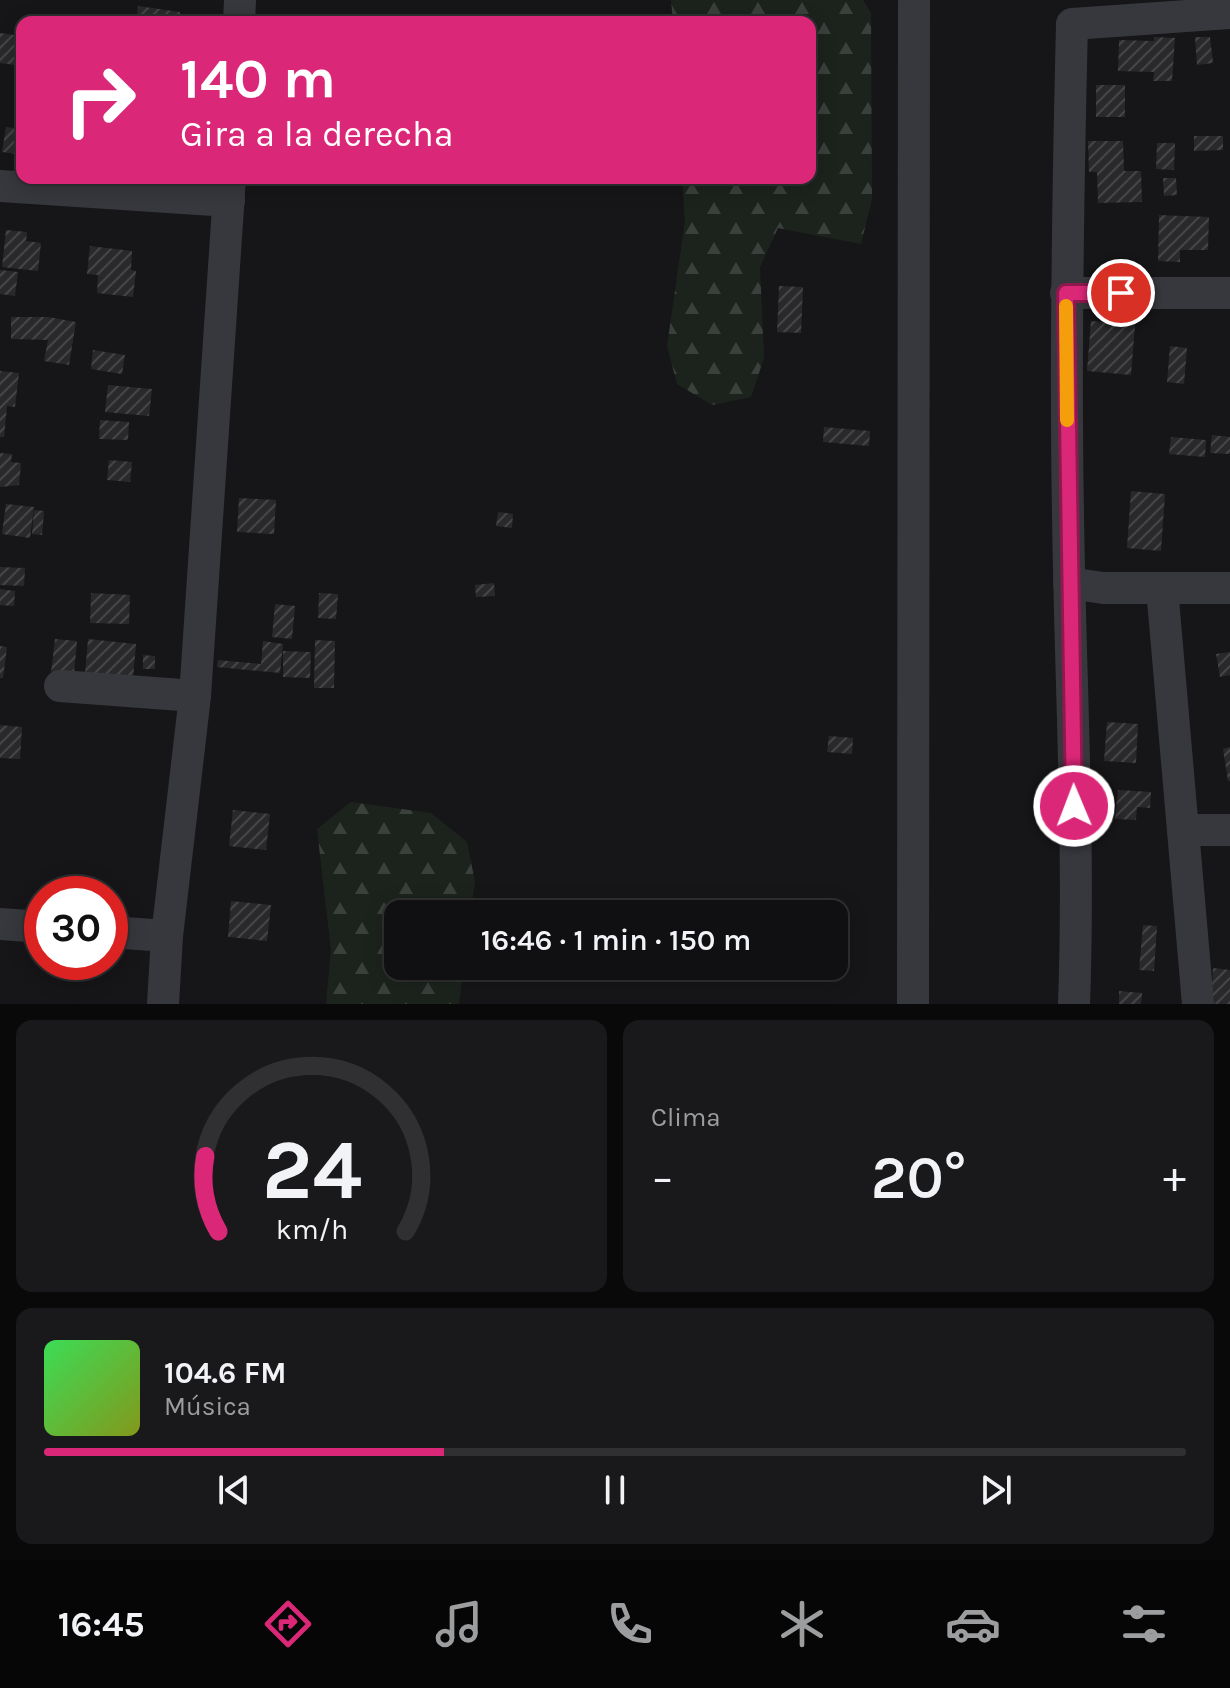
<!DOCTYPE html>
<html lang="es">
<head>
<meta charset="utf-8">
<style>
	:root { --surface:#101012; --page:#19191b; --text:#f1f3f6; --muted:#9c9d9f; --line:#303032; --accent:#db2777 }
	body { margin:0; font-family:Karla,sans-serif; background:var(--page); color:var(--text); height:100vh; display:flex; flex-direction:column; font-size:30px; white-space:nowrap }
	* { box-sizing:border-box; margin:0 }
	p { font-size:26px; color:var(--muted) }
	.icon { flex:none; width:44px; height:44px; fill:none; stroke:currentColor; stroke-width:2; stroke-linecap:round; stroke-linejoin:round }
	.map { position:relative; height:1004px; overflow:hidden }
	.panel { display:flex; flex-direction:column; gap:16px; padding:16px; background:#09090a; flex:1 }
	.panel>* { flex:none }
	.hud { position:absolute; left:16px; top:16px; width:800px; height:168px; border-radius:16px; box-shadow:0 4px 20px #0003,0 0 0 2px var(--line); background:#db2777; color:#fff; overflow:hidden }
	.speed { position:absolute; left:24px; top:876px; display:flex; gap:16px; font-size:40px; font-weight:700; text-align:center }
	.speed>* { display:grid; place-content:center; width:104px; height:104px; border-radius:50%; background:var(--surface); box-shadow:0 4px 20px #0003,0 0 0 2px var(--line); line-height:1 }
	.speed .limit { border:12px solid #d22; background:#fff; color:#111 }
	.pin { position:absolute; display:grid; place-items:center; width:68px; height:68px; color:#fff; margin:-34px; border:4px solid #fff; border-radius:50%; box-shadow:0 2px 8px #0007 }
	.me { position:absolute; width:88px; margin:-44px; rotate:359deg; stroke-linejoin:round; filter:drop-shadow(0 0 6px #0008) }
	.turn { display:flex; align-items:center; gap:28px; height:168px; padding:0 32px; font-size:36px }
	.turn .icon { width:104px; height:104px; stroke-width:2.5 }
	.turn b { display:block; font-size:56px; line-height:68px }
	.big { font-size:60px; font-weight:600; line-height:1.1 }
	.panel .card { flex:1; display:flex; flex-direction:column; justify-content:center; gap:12px; min-width:0; padding:0 28px; border-radius:16px; background:var(--page) }
	.panel .dial { align-items:center; gap:0 }
	.dial svg { height:208px; overflow:visible; fill:none; stroke:var(--line); stroke-width:7; stroke-linecap:round; text-anchor:middle }
	.dial text { fill:var(--text); stroke:none }
	.song { display:flex; align-items:center; gap:24px }
	.cover { width:96px; height:96px; border-radius:12px; background:linear-gradient(135deg,hsl(130 70% 55%),hsl(70 70% 35%)) }
	.played { height:8px; border-radius:4px; background:linear-gradient(90deg,var(--accent) 35%,var(--line) 35%) }
	.keys { display:flex; justify-content:space-around; direction:ltr }
	.heat { display:flex; justify-content:space-between; align-items:center; font-size:44px; direction:ltr }
	.panel .tiles { flex:1; display:grid; gap:16px; grid-template-columns:1fr 1fr }
	.card:last-child { grid-column:span 2 }
	.trip { position:absolute; left:384px; top:900px; width:464px; height:80px; border-radius:16px; background:var(--surface); box-shadow:0 4px 20px #0003,0 0 0 2px var(--line); font-weight:600; line-height:80px; text-align:center }
	.dock { display:flex; height:128px; justify-content:space-around; align-items:center; background:#060607; color:var(--muted) }
	.dock .icon { width:56px; height:56px }
	.dock .on { color:var(--accent) }
	.dock b { font-size:36px; color:var(--text) }
	.map>svg:first-child { display:block }
</style>
</head>
<body>
<div class="map">
<svg width="1230" height="1004" viewBox="0 0 1230 1004">
	<defs>
		<pattern id="forest-firs" width="22" height="20" patternUnits="userSpaceOnUse" patternTransform="scale(2)"><rect width="22" height="20" fill="#1c231d"/><path d="M5 1l3.5 6h-7zM16 11l3.5 6h-7z" fill="#3a403c"/></pattern>
		<pattern id="building-hatch" width="6" height="6" patternUnits="userSpaceOnUse" patternTransform="scale(2)"><rect width="6" height="6" fill="#29292c"/><path d="M-1 1l2-2M0 6l6-6M5 7l2-2" fill="none" stroke="#454548"/></pattern>
	</defs>
	<rect width="100%" height="100%" fill="#161618"/>
	<!-- forest -->
	<g fill="url(#forest-firs)">
		<path d="M671,0H863L871,13L872,199L861,244L778,228L760,267L764,358L751,397L712,405L677,384L667,346L685,221L682,178H810V22H673Z"/>
		<path d="M351,802L431,813L467,842L475,882L470,914H398V966H464L459,1004H326L331,950L317,829Z"/>
	</g>
	<!-- building -->
	<g fill="url(#building-hatch)">
		<path d="M138,6L180,12L179,22H136Z"/>
		<path d="M0,33L22,36V66L0,63Z"/>
		<path d="M1154,37L1175,38L1172,81H1153L1154,72L1118,71L1119,40L1154,41Z"/>
		<path d="M1195,37H1210L1213,63L1197,65Z"/>
		<rect x="1096" y="85" width="29" height="32"/>
		<path d="M6,127L22,129V155L2,152Z"/>
		<path d="M1194,136H1223V150L1194,151Z"/>
		<path d="M1088,141H1123L1124,171H1141L1142,202L1098,203L1097,172H1089Z"/>
		<path d="M1157,143H1175L1174,170L1156,169Z"/>
		<path d="M1163,178H1176L1177,195L1164,196Z"/>
		<path d="M1159,215L1209,217L1208,250H1180V262L1158,261Z"/>
		<path d="M6,230L27,232L26,241L41,243L38,271L2,267Z"/>
		<path d="M90,246L132,251L131,270L136,271L133,297L97,293L98,275L87,274Z"/>
		<path d="M0,270L18,272L15,296L0,294Z"/>
		<path d="M779,286L803,287L801,333L777,332Z"/>
		<path d="M11,317H48L76,322L69,365L44,361L48,340L11,339Z"/>
		<path d="M1091,321L1135,325L1131,375L1087,371Z"/>
		<path d="M1170,346L1187,348L1184,384L1167,382Z"/>
		<path d="M93,350L125,355L122,374L91,369Z"/>
		<path d="M0,371L19,373L15,407L7,406L4,437H0Z"/>
		<path d="M108,385L152,389L149,416L105,412Z"/>
		<path d="M100,420L129,422L128,440L99,439Z"/>
		<path d="M824,427L870,431L869,446L823,442Z"/>
		<path d="M1212,435L1230,437V454L1210,453Z"/>
		<path d="M1171,437L1206,440L1205,457L1169,454Z"/>
		<path d="M0,453L12,454L11,462L21,463L19,485L0,487Z"/>
		<path d="M109,460L132,462L130,482L107,480Z"/>
		<path d="M1131,491L1165,494L1161,551L1127,548Z"/>
		<path d="M239,498L276,500L274,534L237,532Z"/>
		<path d="M6,504L34,507L30,538L2,534Z"/>
		<path d="M34,510L44,511L42,535L32,534Z"/>
		<path d="M498,512L513,514L512,528L496,526Z"/>
		<path d="M0,567L25,568L24,586L0,585Z"/>
		<path d="M494,583L495,596L476,597L475,585Z"/>
		<path d="M0,589L15,591L14,606L0,605Z"/>
		<path d="M91,593L130,595L129,624L90,623Z"/>
		<path d="M319,593L338,594L336,619L318,618Z"/>
		<path d="M275,604L295,606L292,639L272,637Z"/>
		<path d="M55,639L77,641L73,684L50,681Z"/>
		<path d="M88,639L136,644L133,679L85,674Z"/>
		<path d="M315,640L335,641L334,688H314Z"/>
		<path d="M263,641L283,644L280,673L217,667L218,660L261,664Z"/>
		<path d="M0,646L7,647L3,678H0Z"/>
		<path d="M283,651L311,652L310,678L283,677Z"/>
		<path d="M1230,652V675L1220,677L1216,654Z"/>
		<path d="M143,655L155,656V669H143Z"/>
		<path d="M1107,722L1138,724L1136,763L1104,761Z"/>
		<path d="M0,725L22,727L20,759L0,758Z"/>
		<path d="M829,736L853,738L852,754L827,752Z"/>
		<path d="M1230,747V781H1228L1223,749Z"/>
		<path d="M1118,790L1151,792L1150,808L1137,807L1136,820L1115,819Z"/>
		<path d="M233,810L270,814L266,850L229,846Z"/>
		<path d="M231,901L271,905L267,941L228,937Z"/>
		<path d="M1143,925L1157,926L1154,971L1139,970Z"/>
		<path d="M1213,968L1230,970V1004H1211Z"/>
		<path d="M1119,991L1142,993L1141,1004H1119Z"/>
	</g>
	<g fill="none" stroke-linecap="round" stroke-linejoin="round">
		<!-- minor -->
		<g stroke="#37383d" stroke-width="32">
			<path d="M239,22L240,0"/>
			<path d="M0,186L229,201"/>
			<path d="M1066,293H1230"/>
			<path d="M1069,583L1103,588H1230"/>
			<path d="M1162,588L1198,1004"/>
			<path d="M60,686L195,696"/>
			<path d="M1183,830H1230"/>
			<path d="M0,924L42,927"/>
			<path d="M110,932L167,936"/>
			<path d="M163,1004L167,936L195,696L230,178"/>
			<path d="M913,1004L914,0"/>
			<path d="M1074,1004C1080,841 1070,677 1068,514C1065,351 1068,188 1072,24L1230,13"/>
		</g>
	</g>
	<g fill="none" stroke-linecap="round" stroke-linejoin="round">
		<!-- route casing -->
		<g stroke="#8e194d" stroke-width="20">
			<path id="route" d="M1074,806L1066,293H1121"/>
		</g>
		<!-- route -->
		<use href="#route" stroke="#db2777" stroke-width="14"/>
		<!-- slow -->
		<path stroke="#f59e0b" stroke-width="14" d="M1066,306L1067,420"/>
	</g>
</svg>
<div class="speed"><div class="limit">30</div></div>
<div class="pin" style="left:1121px;top:293px;background:#d93025"><svg class="icon" aria-label="arrive" viewBox="0 0 24 24"><path d="M6 21V4h12l-3 4 3 4H6"/></svg></div>
<svg class="me" style="left:1074px;top:806px" viewBox="-20 -20 40 40"><circle r="17" fill="#db2777" stroke="#fff" stroke-width="3"/><path d="M0-11L8 9 0 5-8 9z" fill="#fff"/></svg>
<div class="trip">16:46 · 1 min · 150 m</div>
<div class="hud">
<div class="turn"><svg class="icon" aria-label="right" viewBox="0 0 24 24"><path d="M7 20v-9h11M14 6l5 5-5 5"/></svg><div><b>140 m</b>Gira a la derecha</div></div>
</div>
</div>
<section class="panel">
<div class="tiles">
<div class="card dial"><svg viewBox="0 0 100 80">
<path d="M14 69A42 42 0 1 1 86 69"/>
<path d="M14 69A42 42 0 0 1 9 40" stroke="#db2777"/>
<text x="50" y="56" font-size="32" font-weight="700">24</text>
<text x="50" y="72" font-size="11">km/h</text>
</svg></div>
<div class="card"><p>Clima</p>
<div class="heat"><a>−</a><b class="big">20°</b><a>+</a></div>
</div>
<div class="card">
<div class="song"><i class="cover"></i><div><b>104.6 FM</b><p>Música</p></div></div>
<div class="played"></div>
<div class="keys"><svg class="icon" aria-label="previous" viewBox="0 0 24 24"><path d="M18 5L8 12l10 7zM5 5v14"/></svg><svg class="icon" aria-label="pause" viewBox="0 0 24 24"><path d="M8 5v14M16 5v14"/></svg><svg class="icon" aria-label="next" viewBox="0 0 24 24"><path d="M6 5l10 7-10 7zM19 5v14"/></svg></div>
</div>
</div>
</section>
<nav class="dock">
<b>16:45</b>
<svg class="icon on" aria-label="directions" viewBox="0 0 24 24"><path d="M12 3l9 9-9 9-9-9zM9 14v-3h6M13 9l2 2-2 2"/></svg>
<svg class="icon" aria-label="music" viewBox="0 0 24 24"><path d="M9 18V5l10-2v13"/><circle cx="6" cy="18" r="3"/><circle cx="16" cy="16" r="3"/></svg>
<svg class="icon" aria-label="phone" viewBox="0 0 24 24"><path d="M5 4h4l2 5-3 2q2 4 5 5l2-3 5 2v4C11 20 4 13 5 4z"/></svg>
<svg class="icon" aria-label="climate" viewBox="0 0 24 24"><path d="M12 3v18M4 7l16 10M4 17L20 7"/></svg>
<svg class="icon" aria-label="car" viewBox="0 0 24 24"><path d="M5 17H2v-5l4-1 3-4h7l3 4 3 1v5h-3M9 17h6M6 11h13"/><circle cx="7" cy="17" r="2"/><circle cx="17" cy="17" r="2"/></svg>
<svg class="icon" aria-label="filters" viewBox="0 0 24 24"><path d="M4 7h16M4 17h16"/><circle cx="9" cy="7" r="2"/><circle cx="15" cy="17" r="2"/></svg>
</nav>
</body>
</html>
